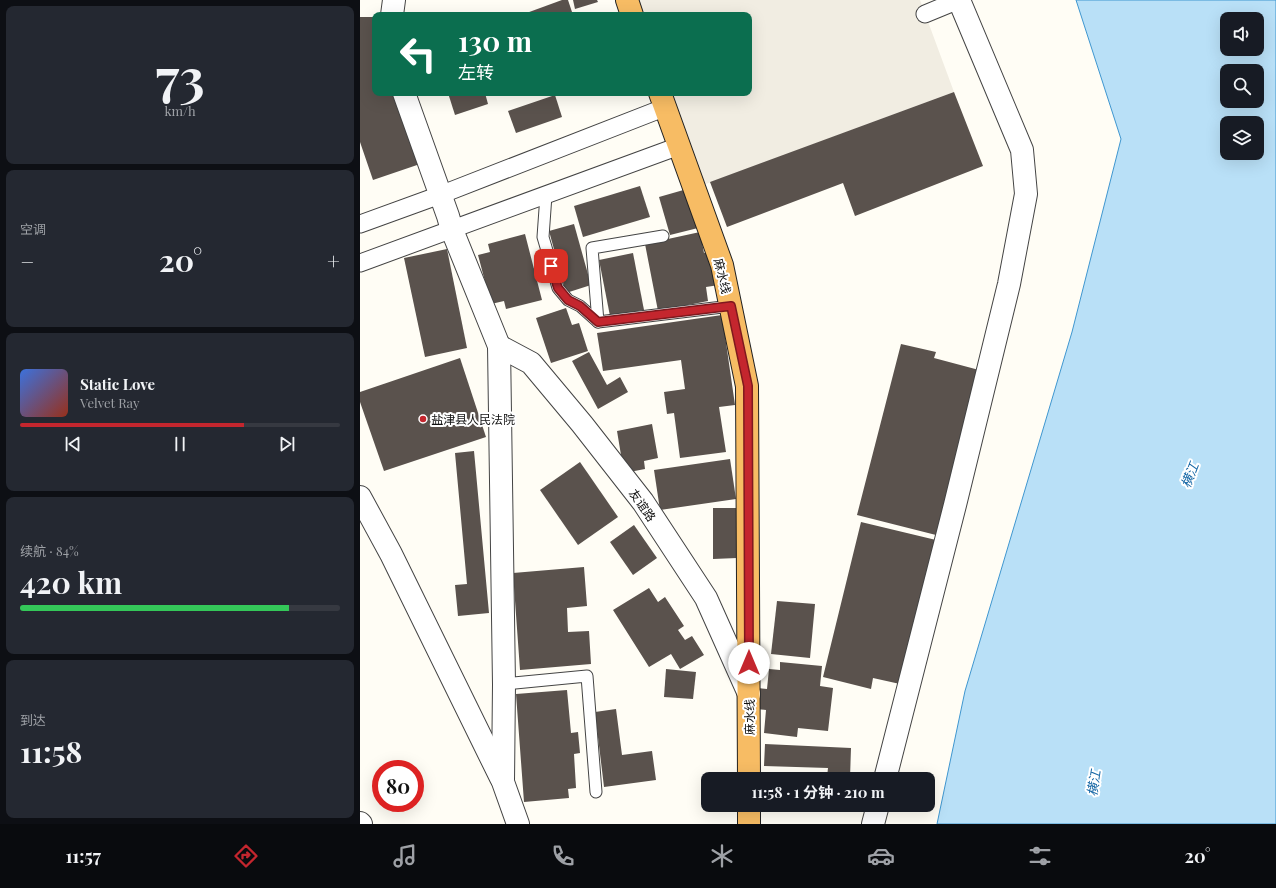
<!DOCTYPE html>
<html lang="zh">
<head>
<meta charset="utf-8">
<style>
	:root { --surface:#171b24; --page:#242831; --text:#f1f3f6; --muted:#9ea1a6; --line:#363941; --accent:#c4262e }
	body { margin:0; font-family:"Playfair Display","Noto Sans SC",serif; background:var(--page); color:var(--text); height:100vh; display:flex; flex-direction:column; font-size:15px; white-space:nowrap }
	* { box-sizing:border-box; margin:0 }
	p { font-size:13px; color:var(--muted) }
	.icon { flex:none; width:22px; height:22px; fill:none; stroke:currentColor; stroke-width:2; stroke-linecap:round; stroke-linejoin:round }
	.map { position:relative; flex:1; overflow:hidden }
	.sheet { display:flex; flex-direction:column; gap:6px; padding:6px; background:#0d0f14; width:360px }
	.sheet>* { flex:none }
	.guide { position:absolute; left:12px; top:12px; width:380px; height:84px; border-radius:8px; box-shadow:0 4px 16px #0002; background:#0b6e4f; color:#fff; overflow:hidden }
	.tools { position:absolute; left:860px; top:12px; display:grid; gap:8px }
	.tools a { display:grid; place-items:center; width:44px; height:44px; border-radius:8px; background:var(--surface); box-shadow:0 4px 16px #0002; font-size:20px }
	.speed { position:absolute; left:12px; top:760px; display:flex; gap:8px; font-size:20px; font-weight:700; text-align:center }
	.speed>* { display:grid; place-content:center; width:52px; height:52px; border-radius:50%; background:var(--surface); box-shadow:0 4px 16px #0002; line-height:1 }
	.speed .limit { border:6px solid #d22; background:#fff; color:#111 }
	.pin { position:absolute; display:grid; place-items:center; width:34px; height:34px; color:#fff; margin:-17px; border-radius:8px; box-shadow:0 2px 6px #0006 }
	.me { position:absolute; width:44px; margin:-22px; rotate:0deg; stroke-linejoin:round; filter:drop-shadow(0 0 3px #0008) }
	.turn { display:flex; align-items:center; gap:14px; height:84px; padding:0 20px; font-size:18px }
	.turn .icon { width:52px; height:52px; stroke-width:2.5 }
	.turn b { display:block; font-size:28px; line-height:34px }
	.big { font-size:30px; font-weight:700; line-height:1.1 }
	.sheet .card { flex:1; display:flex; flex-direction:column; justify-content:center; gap:6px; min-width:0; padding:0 14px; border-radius:8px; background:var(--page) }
	.sheet .dial { align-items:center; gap:0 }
	.dial b { font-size:52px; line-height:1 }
	.song { display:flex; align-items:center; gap:12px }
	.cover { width:48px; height:48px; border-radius:6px; background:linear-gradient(135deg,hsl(220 70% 55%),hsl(10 70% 35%)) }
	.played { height:4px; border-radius:2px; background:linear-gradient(90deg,var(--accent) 70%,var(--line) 70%) }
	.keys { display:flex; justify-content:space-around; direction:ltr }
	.heat { display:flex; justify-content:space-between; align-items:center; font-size:22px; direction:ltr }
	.charge { height:6px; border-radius:3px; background:linear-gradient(90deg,#34c759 84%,var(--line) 0) }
	.trip { position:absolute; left:341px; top:772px; width:234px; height:40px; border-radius:8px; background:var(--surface); box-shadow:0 4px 16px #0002; font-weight:700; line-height:40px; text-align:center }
	.tab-bar { display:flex; height:64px; justify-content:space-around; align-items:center; background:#090b0e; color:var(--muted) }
	.tab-bar .icon { width:28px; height:28px }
	.tab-bar .on { color:var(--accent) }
	.tab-bar b { font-size:18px; color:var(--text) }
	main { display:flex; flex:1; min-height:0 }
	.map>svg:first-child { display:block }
</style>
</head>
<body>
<main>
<section class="sheet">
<div class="card dial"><b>73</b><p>km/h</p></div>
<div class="card"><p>空调</p>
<div class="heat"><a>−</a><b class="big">20°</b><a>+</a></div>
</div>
<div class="card">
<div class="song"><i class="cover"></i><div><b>Static Love</b><p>Velvet Ray</p></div></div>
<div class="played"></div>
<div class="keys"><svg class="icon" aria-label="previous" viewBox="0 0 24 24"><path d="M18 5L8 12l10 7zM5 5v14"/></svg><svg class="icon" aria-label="pause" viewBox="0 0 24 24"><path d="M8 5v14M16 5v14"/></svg><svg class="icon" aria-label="next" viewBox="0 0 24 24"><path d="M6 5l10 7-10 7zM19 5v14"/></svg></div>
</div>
<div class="card"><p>续航 · 84%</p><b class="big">420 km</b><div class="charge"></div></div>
<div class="card"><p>到达</p><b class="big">11:58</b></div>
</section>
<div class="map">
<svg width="916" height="824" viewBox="0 0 916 824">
	<rect width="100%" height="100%" fill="#fffdf5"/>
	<!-- plaza -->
	<path fill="#f1ede2" d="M267,0H560L594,92L335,188L300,93H389V15H272Z"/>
	<!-- water -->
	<path fill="#b9e0f7" stroke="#3f96cf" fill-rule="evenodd" d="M716,0H916V824H577L605,691L712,332L761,139ZM867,19H897V49H867ZM867,71H897V101H867ZM867,123H897V153H867Z"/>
	<!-- building -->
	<g fill="#5a524d">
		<path d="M202,0H208L213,15H161Z"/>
		<path d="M213,0H237L238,2L215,9Z"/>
		<path d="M0,17H15V93H36L60,164L13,180L0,142Z"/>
		<path d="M594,92L623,166L495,216L483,183L367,227L350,182Z"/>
		<path d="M88,93H125L128,104L95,115Z"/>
		<path d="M195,95L202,117L156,133L148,111Z"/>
		<path d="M280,186L290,217L223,237L214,206Z"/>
		<path d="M327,189L338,228L310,235L299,197Z"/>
		<path d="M214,224L231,285L206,293L189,231Z"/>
		<path d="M340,232L344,253L352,251L359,285L346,287L348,301L298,311L285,244Z"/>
		<path d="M165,234L182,300L146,309L144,301L131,304L118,255L130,252L128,244Z"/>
		<path d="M87,249L107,348L65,357L44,258Z"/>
		<path d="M273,253L284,310L250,316L239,260Z"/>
		<path d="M206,308L212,325L219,323L228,351L191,363L176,318Z"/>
		<path d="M362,315L375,405L359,407L366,452L320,458L314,413L307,414L304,392L325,389L321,360L243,371L237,333Z"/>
		<path d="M541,344L576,352L574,358L619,370L576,535L497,515Z"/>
		<path d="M229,352L247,385L260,377L268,392L238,409L212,361Z"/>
		<path d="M100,358L126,437L24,471L0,402V392Z"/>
		<path d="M292,424L298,458L284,461L285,469L264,473L257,431Z"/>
		<path d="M114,451L129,613L98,616L95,585L107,584L95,453Z"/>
		<path d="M370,459L376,499L300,510L294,470Z"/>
		<path d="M220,462L258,517L218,545L180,490Z"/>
		<path d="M353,508H377V558L353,559Z"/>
		<path d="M501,522L576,540L540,684L513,678L511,689L463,677Z"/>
		<path d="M274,525L297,558L273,575L250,542Z"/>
		<path d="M224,567L227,606L207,608L208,632L229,631L231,664L160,670L153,573Z"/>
		<path d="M289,588L298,602L305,597L324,626L318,630L325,640L332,636L344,655L320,669L311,654L289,667L253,610Z"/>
		<path d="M417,601L455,604L450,658L411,654Z"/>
		<path d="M420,662L462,666L460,686L473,688L468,731L438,728L437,737L404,733L406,710L396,709L398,688L407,689L409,669L420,670Z"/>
		<path d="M306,669L336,672L333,699L304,697Z"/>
		<path d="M207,690L211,733L218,732L220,753L214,754L216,788L208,789L209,798L164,802L156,694Z"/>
		<path d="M256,709L262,755L292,751L296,780L244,787L235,712Z"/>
		<path d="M405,744L491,748L490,778L467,777L468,768L404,766Z"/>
	</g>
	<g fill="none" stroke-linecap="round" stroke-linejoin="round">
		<!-- service casing -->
		<g stroke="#444" stroke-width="13">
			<g id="service">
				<path d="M186,195L183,237L198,288L208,300L220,306L238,322L371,306"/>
				<path d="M238,322L232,248L303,236"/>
				<path d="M144,684L227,676L236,792"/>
			</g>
		</g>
		<!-- pedestrian casing -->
		<g stroke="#444" stroke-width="19">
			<g id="pedestrian">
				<path d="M565,14L599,0"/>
				<path d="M0,224L80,195L306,107"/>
				<path d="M0,263L319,146"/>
			</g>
		</g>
		<!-- minor casing -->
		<g stroke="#444" stroke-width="24">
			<g id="minor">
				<path d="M32,15L34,0"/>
				<path d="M44,93L88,216L92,230L139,346L144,684L143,782L158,824"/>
				<path d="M139,346L171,363L222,424L283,502L346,598L389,694"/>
				<path d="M0,497L31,554L141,778"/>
				<path d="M0,823L1,824"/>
			</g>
		</g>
		<!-- tertiary casing -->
		<g stroke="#444" stroke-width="24">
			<g id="tertiary">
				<path d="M525,779L595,505L649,284L666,194L662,150L599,0"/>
				<path d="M513,824L518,805"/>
			</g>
		</g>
		<!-- trunk casing -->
		<g stroke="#222" stroke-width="24">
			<g id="trunk">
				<path d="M267,0L272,15"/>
				<path d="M300,93L362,265L387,386L389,779"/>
				<path d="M389,805V824"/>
			</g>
		</g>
		<!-- service -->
		<use href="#service" stroke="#fff" stroke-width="11"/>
		<!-- pedestrian -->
		<use href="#pedestrian" stroke="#fff" stroke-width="17"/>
		<!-- minor -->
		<use href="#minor" stroke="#fff" stroke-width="22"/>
		<!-- tertiary -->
		<use href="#tertiary" stroke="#fff" stroke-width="22"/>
		<!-- trunk -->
		<use href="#trunk" stroke="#f7bc64" stroke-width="22"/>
	</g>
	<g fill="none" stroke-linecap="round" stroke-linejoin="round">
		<!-- route casing -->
		<g stroke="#7f191e" stroke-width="10">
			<path id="route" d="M191,266L198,288L208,300L220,306L238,322L371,306L388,386L389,663"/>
		</g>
		<!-- route -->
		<use href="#route" stroke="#c4262e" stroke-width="7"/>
	</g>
	<!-- markers -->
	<circle fill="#c4262e" stroke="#fff" stroke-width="1.5" cx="63" cy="419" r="4"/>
	<g text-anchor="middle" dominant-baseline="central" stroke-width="4" stroke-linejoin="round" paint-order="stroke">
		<!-- street labels -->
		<g font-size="12" fill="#111" stroke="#fff">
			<text transform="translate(363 276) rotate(76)">麻水线</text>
			<text transform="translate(283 505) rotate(55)">友谊路</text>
			<text transform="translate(389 717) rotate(-90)">麻水线</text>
		</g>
		<!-- poi labels -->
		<g font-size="12" fill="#111" stroke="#fff" text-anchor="start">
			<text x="71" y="419">盐津县人民法院</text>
		</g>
		<!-- water labels -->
		<g font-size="13" font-style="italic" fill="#1768a6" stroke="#fff">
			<text transform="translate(829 475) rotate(-69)">横江</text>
			<text transform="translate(733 783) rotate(-81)">横江</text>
		</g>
	</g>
</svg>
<div class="tools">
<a><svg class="icon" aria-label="sound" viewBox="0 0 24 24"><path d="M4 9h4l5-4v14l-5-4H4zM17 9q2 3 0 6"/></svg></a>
<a><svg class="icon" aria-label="search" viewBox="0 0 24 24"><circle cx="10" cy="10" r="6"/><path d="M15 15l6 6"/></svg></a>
<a><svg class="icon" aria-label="layers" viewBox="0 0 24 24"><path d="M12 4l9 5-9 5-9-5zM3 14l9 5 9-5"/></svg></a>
</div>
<div class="speed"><div class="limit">80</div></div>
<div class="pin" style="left:191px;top:266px;background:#d93025"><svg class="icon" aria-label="arrive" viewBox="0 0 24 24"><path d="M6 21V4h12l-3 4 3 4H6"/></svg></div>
<svg class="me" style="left:389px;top:663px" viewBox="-20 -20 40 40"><circle r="19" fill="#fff"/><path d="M0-13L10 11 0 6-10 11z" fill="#c4262e"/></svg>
<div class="trip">11:58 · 1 分钟 · 210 m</div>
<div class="guide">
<div class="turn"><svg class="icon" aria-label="left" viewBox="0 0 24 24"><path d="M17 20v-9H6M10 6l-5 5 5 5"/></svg><div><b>130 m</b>左转</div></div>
</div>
</div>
</main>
<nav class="tab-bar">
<b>11:57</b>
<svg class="icon on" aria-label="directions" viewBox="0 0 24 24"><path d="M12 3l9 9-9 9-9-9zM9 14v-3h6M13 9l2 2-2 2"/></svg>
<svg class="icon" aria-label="music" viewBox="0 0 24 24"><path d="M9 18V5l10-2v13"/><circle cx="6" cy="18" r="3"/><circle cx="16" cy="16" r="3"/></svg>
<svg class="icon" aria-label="phone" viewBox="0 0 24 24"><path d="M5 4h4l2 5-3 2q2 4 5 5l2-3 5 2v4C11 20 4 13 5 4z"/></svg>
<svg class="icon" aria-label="climate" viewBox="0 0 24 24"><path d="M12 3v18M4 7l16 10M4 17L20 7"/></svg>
<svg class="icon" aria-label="car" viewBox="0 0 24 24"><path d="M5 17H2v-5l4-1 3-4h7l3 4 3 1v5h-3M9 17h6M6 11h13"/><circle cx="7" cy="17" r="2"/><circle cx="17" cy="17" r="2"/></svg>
<svg class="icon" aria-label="filters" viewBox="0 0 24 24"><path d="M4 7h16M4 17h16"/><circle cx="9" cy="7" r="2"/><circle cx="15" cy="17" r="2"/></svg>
<b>20°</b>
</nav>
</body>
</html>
